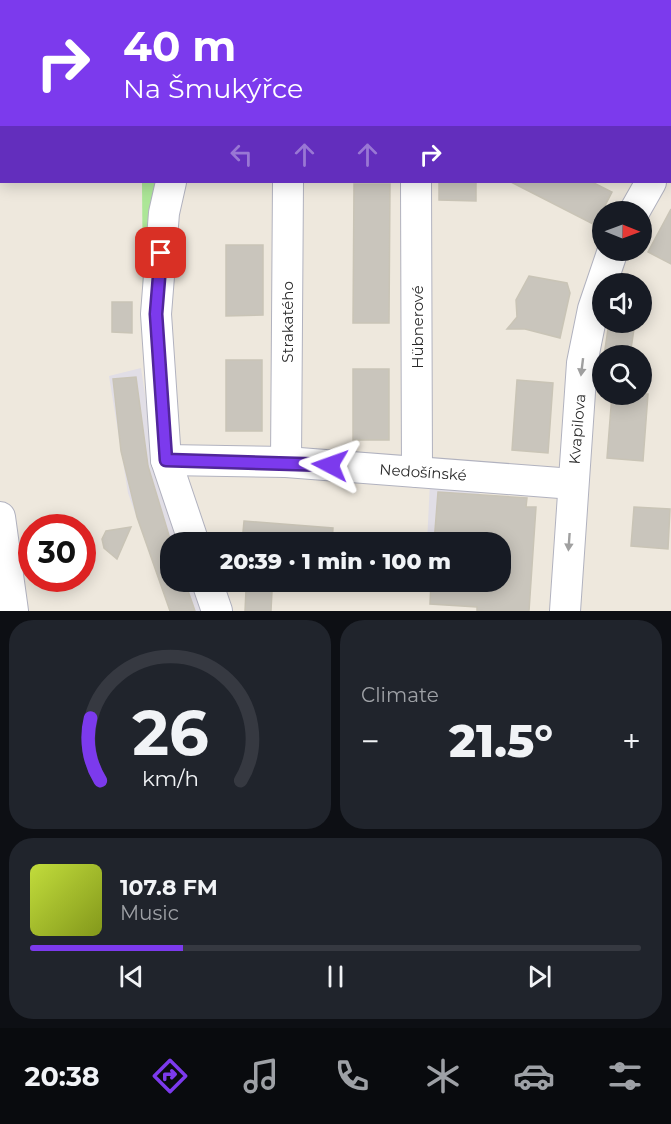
<!DOCTYPE html>
<html lang="en">
<head>
<meta charset="utf-8">
<style>
	:root { --surface:#171b24; --page:#20242c; --text:#f1f3f6; --muted:#9ea1a6; --line:#363941; --accent:#7c3aed }
	body { margin:0; font-family:Montserrat,sans-serif; background:var(--page); color:var(--text); height:100vh; display:flex; flex-direction:column; font-size:22px; white-space:nowrap }
	* { box-sizing:border-box; margin:0 }
	p { font-size:20px; color:var(--muted) }
	.icon { flex:none; width:33px; height:33px; fill:none; stroke:currentColor; stroke-width:2; stroke-linecap:round; stroke-linejoin:round }
	.map { position:relative; height:611px; overflow:hidden }
	.drawer { display:flex; flex-direction:column; gap:9px; padding:9px; background:#0d0f14; flex:1 }
	.drawer>* { flex:none }
	.banner { position:absolute; left:0px; top:0px; width:672px; height:183px; box-shadow:0 3px 15px #0003; background:#7c3aed; color:#fff; overflow:hidden }
	.needle { width:39px; rotate:91deg }
	.buttons { position:absolute; left:592px; top:201px; display:grid; gap:12px }
	.buttons a { display:grid; place-items:center; width:60px; height:60px; border-radius:50%; background:var(--surface); box-shadow:0 3px 15px #0003; font-size:30px }
	.speed { position:absolute; left:18px; top:514px; display:flex; gap:12px; font-size:30px; font-weight:700; text-align:center }
	.speed>* { display:grid; place-content:center; width:78px; height:78px; border-radius:50%; background:var(--surface); box-shadow:0 3px 15px #0003; line-height:1 }
	.speed .limit { border:9px solid #d22; background:#fff; color:#111 }
	.pin { position:absolute; display:grid; place-items:center; width:51px; height:51px; color:#fff; margin:-26px; border-radius:12px; box-shadow:0 3px 9px #0006 }
	.me { position:absolute; width:66px; margin:-33px; rotate:274deg; stroke-linejoin:round; filter:drop-shadow(0 0 4px #0008) }
	.turn { display:flex; align-items:center; gap:21px; height:126px; padding:0 24px; font-size:27px }
	.turn .icon { width:78px; height:78px; stroke-width:2.5 }
	.turn b { display:block; font-size:42px; line-height:51px }
	.lanes { display:flex; align-items:center; height:57px; padding:0 24px; background:#0003; justify-content:center; gap:30px; direction:ltr }
	.lanes .off { opacity:.35 }
	.big { font-size:45px; font-weight:800; line-height:1.1 }
	.drawer .tile { flex:1; display:flex; flex-direction:column; justify-content:center; gap:9px; min-width:0; padding:0 21px; border-radius:24px; background:var(--page) }
	.drawer .dial { align-items:center; gap:0 }
	.dial svg { height:156px; overflow:visible; fill:none; stroke:var(--line); stroke-width:7; stroke-linecap:round; text-anchor:middle }
	.dial text { fill:var(--text); stroke:none }
	.song { display:flex; align-items:center; gap:18px }
	.cover { width:72px; height:72px; border-radius:9px; background:linear-gradient(135deg,hsl(70 70% 55%),hsl(70 70% 35%)) }
	.played { height:6px; border-radius:3px; background:linear-gradient(90deg,var(--accent) 25%,var(--line) 25%) }
	.keys { display:flex; justify-content:space-around; direction:ltr }
	.heat { display:flex; justify-content:space-between; align-items:center; font-size:33px; direction:ltr }
	.drawer .tiles { flex:1; display:grid; gap:9px; grid-template-columns:1fr 1fr }
	.tile:last-child { grid-column:span 2 }
	.trip { position:absolute; left:160px; top:532px; width:351px; height:60px; border-radius:24px; background:var(--surface); box-shadow:0 3px 15px #0003; font-weight:800; line-height:60px; text-align:center }
	.menu { display:flex; height:96px; justify-content:space-around; align-items:center; background:#090b0e; color:var(--muted) }
	.menu .icon { width:42px; height:42px }
	.menu .active { color:var(--accent) }
	.menu b { font-size:27px; color:var(--text) }
	.map>svg:first-child { display:block }
</style>
</head>
<body>
<div class="map">
<svg width="671" height="611" viewBox="0 0 671 611">
	<rect width="100%" height="100%" fill="#eee8dd"/>
	<!-- industrial -->
	<g fill="#e1dee6">
		<path d="M141,368L151,435L180,543H171V582H193L203,611H170L128,493L109,376Z"/>
		<path d="M430,482L480,488L475,543H427Z"/>
	</g>
	<!-- green -->
	<path fill="#ace697" d="M142,182H162L143,301Z"/>
	<!-- building -->
	<g fill="#c9c5bc" stroke="#c9c4b6" stroke-width="1.5">
		<path d="M439,182H476V201L439,200Z"/>
		<path d="M511,182H592L612,192L595,225Z"/>
		<path d="M354,184H390L389,323H353Z"/>
		<path d="M671,209V264L648,252Z"/>
		<path d="M226,245H263V315L226,316Z"/>
		<path d="M529,276L567,283L570,293L560,338L525,329H507L517,317L516,300Z"/>
		<path d="M112,302H132V333L112,332Z"/>
		<path d="M609,322H635L630,356H604Z"/>
		<rect x="226" y="360" width="36" height="71"/>
		<rect x="353" y="369" width="36" height="71"/>
		<path d="M136,377L148,466L171,542V582H185L195,611H170L137,517L121,451L113,379Z"/>
		<path d="M517,380L553,383L548,453L512,450Z"/>
		<path d="M612,394H648L643,461L607,458Z"/>
		<path d="M438,492L527,498L526,507H536L529,611H477V607L430,604L431,582H501V543H434Z"/>
		<path d="M634,507L670,509L668,549L631,546Z"/>
		<path d="M244,521L333,528L332,543H242Z"/>
		<path d="M131,527L117,559L104,548L102,539L106,531Z"/>
		<path d="M246,590L272,591L271,611H245Z"/>
	</g>
	<g fill="none" stroke-linecap="round" stroke-linejoin="round">
		<!-- minor casing -->
		<g stroke="#b1b2bf" stroke-width="32">
			<g id="minor">
				<path d="M368,0L371,2"/>
				<path d="M189,2V0"/>
				<path d="M426,2L427,0"/>
				<path d="M670,157H671"/>
				<path d="M171,182L164,213L156,314L166,460L194,543"/>
				<path d="M416,182L417,472"/>
				<path d="M634,212L651,182"/>
				<path d="M166,460L286,462L573,484"/>
				<path d="M286,462L288,182"/>
				<path d="M0,517L13,611"/>
				<path d="M207,582L217,611"/>
				<path d="M565,611L582,363L593,309L613,250"/>
			</g>
		</g>
		<!-- minor -->
		<use href="#minor" stroke="#fff" stroke-width="30"/>
	</g>
	<!-- one-way arrows -->
	<defs><path id="oneway-solid" d="M-6-.8H1V-3.2L6.5 0L1 3.2V.8H-6Z" transform="scale(1.5)"/></defs>
	<g fill="#a0a0a0">
		<use href="#oneway-solid" transform="translate(582 367) rotate(97)"/>
		<use href="#oneway-solid" transform="translate(569 542) rotate(94)"/>
	</g>
	<g fill="none" stroke-linecap="round" stroke-linejoin="round">
		<!-- route casing -->
		<g stroke="#51269a" stroke-width="15">
			<path id="route" d="M161,253L156,314L166,460L330,465"/>
		</g>
		<!-- route -->
		<use href="#route" stroke="#7c3aed" stroke-width="10"/>
	</g>
	<g text-anchor="middle" dominant-baseline="central" stroke-width="4.5" stroke-linejoin="round" paint-order="stroke">
		<!-- street labels -->
		<g font-size="15" fill="#2b2b2b" stroke="#fff">
			<text transform="translate(287 322) rotate(-90)">Strakatého</text>
			<text transform="translate(417 327) rotate(-90)">Hübnerové</text>
			<text transform="translate(577 429) rotate(-85)">Kvapilova</text>
			<text transform="translate(423 472) rotate(4)">Nedošínské</text>
		</g>
	</g>
</svg>
<div class="buttons">
<a><svg class="needle" viewBox="-14 -14 28 28"><path d="M0-13l5 13h-10z" fill="#e53935"/><path d="M0 13l5-13h-10z" fill="#9ea1a6"/></svg></a>
<a><svg class="icon" aria-label="sound" viewBox="0 0 24 24"><path d="M4 9h4l5-4v14l-5-4H4zM17 9q2 3 0 6"/></svg></a>
<a><svg class="icon" aria-label="search" viewBox="0 0 24 24"><circle cx="10" cy="10" r="6"/><path d="M15 15l6 6"/></svg></a>
</div>
<div class="speed"><div class="limit">30</div></div>
<div class="pin" style="left:161px;top:253px;background:#d93025"><svg class="icon" aria-label="arrive" viewBox="0 0 24 24"><path d="M6 21V4h12l-3 4 3 4H6"/></svg></div>
<svg class="me" style="left:330px;top:465px" viewBox="-20 -20 40 40"><path d="M0-17L14 15 0 8-14 15z" fill="#7c3aed" stroke="#fff" stroke-width="4"/></svg>
<div class="trip">20:39 · 1 min · 100 m</div>
<div class="banner">
<div class="turn"><svg class="icon" aria-label="right" viewBox="0 0 24 24"><path d="M7 20v-9h11M14 6l5 5-5 5"/></svg><div><b>40 m</b>Na Šmukýřce</div></div>
<div class="lanes"><svg class="icon off" aria-label="left" viewBox="0 0 24 24"><path d="M17 20v-9H6M10 6l-5 5 5 5"/></svg><svg class="icon off" aria-label="ahead" viewBox="0 0 24 24"><path d="M12 20V5M6 11l6-6 6 6"/></svg><svg class="icon off" aria-label="ahead" viewBox="0 0 24 24"><path d="M12 20V5M6 11l6-6 6 6"/></svg><svg class="icon" aria-label="right" viewBox="0 0 24 24"><path d="M7 20v-9h11M14 6l5 5-5 5"/></svg></div>
</div>
</div>
<section class="drawer">
<div class="tiles">
<div class="tile dial"><svg viewBox="0 0 100 80">
<path d="M14 69A42 42 0 1 1 86 69"/>
<path d="M14 69A42 42 0 0 1 9 37" stroke="#7c3aed"/>
<text x="50" y="56" font-size="32" font-weight="700">26</text>
<text x="50" y="72" font-size="11">km/h</text>
</svg></div>
<div class="tile"><p>Climate</p>
<div class="heat"><a>−</a><b class="big">21.5°</b><a>+</a></div>
</div>
<div class="tile">
<div class="song"><i class="cover"></i><div><b>107.8 FM</b><p>Music</p></div></div>
<div class="played"></div>
<div class="keys"><svg class="icon" aria-label="previous" viewBox="0 0 24 24"><path d="M18 5L8 12l10 7zM5 5v14"/></svg><svg class="icon" aria-label="pause" viewBox="0 0 24 24"><path d="M8 5v14M16 5v14"/></svg><svg class="icon" aria-label="next" viewBox="0 0 24 24"><path d="M6 5l10 7-10 7zM19 5v14"/></svg></div>
</div>
</div>
</section>
<nav class="menu">
<b>20:38</b>
<svg class="icon active" aria-label="directions" viewBox="0 0 24 24"><path d="M12 3l9 9-9 9-9-9zM9 14v-3h6M13 9l2 2-2 2"/></svg>
<svg class="icon" aria-label="music" viewBox="0 0 24 24"><path d="M9 18V5l10-2v13"/><circle cx="6" cy="18" r="3"/><circle cx="16" cy="16" r="3"/></svg>
<svg class="icon" aria-label="phone" viewBox="0 0 24 24"><path d="M5 4h4l2 5-3 2q2 4 5 5l2-3 5 2v4C11 20 4 13 5 4z"/></svg>
<svg class="icon" aria-label="climate" viewBox="0 0 24 24"><path d="M12 3v18M4 7l16 10M4 17L20 7"/></svg>
<svg class="icon" aria-label="car" viewBox="0 0 24 24"><path d="M5 17H2v-5l4-1 3-4h7l3 4 3 1v5h-3M9 17h6M6 11h13"/><circle cx="7" cy="17" r="2"/><circle cx="17" cy="17" r="2"/></svg>
<svg class="icon" aria-label="filters" viewBox="0 0 24 24"><path d="M4 7h16M4 17h16"/><circle cx="9" cy="7" r="2"/><circle cx="15" cy="17" r="2"/></svg>
</nav>
</body>
</html>
